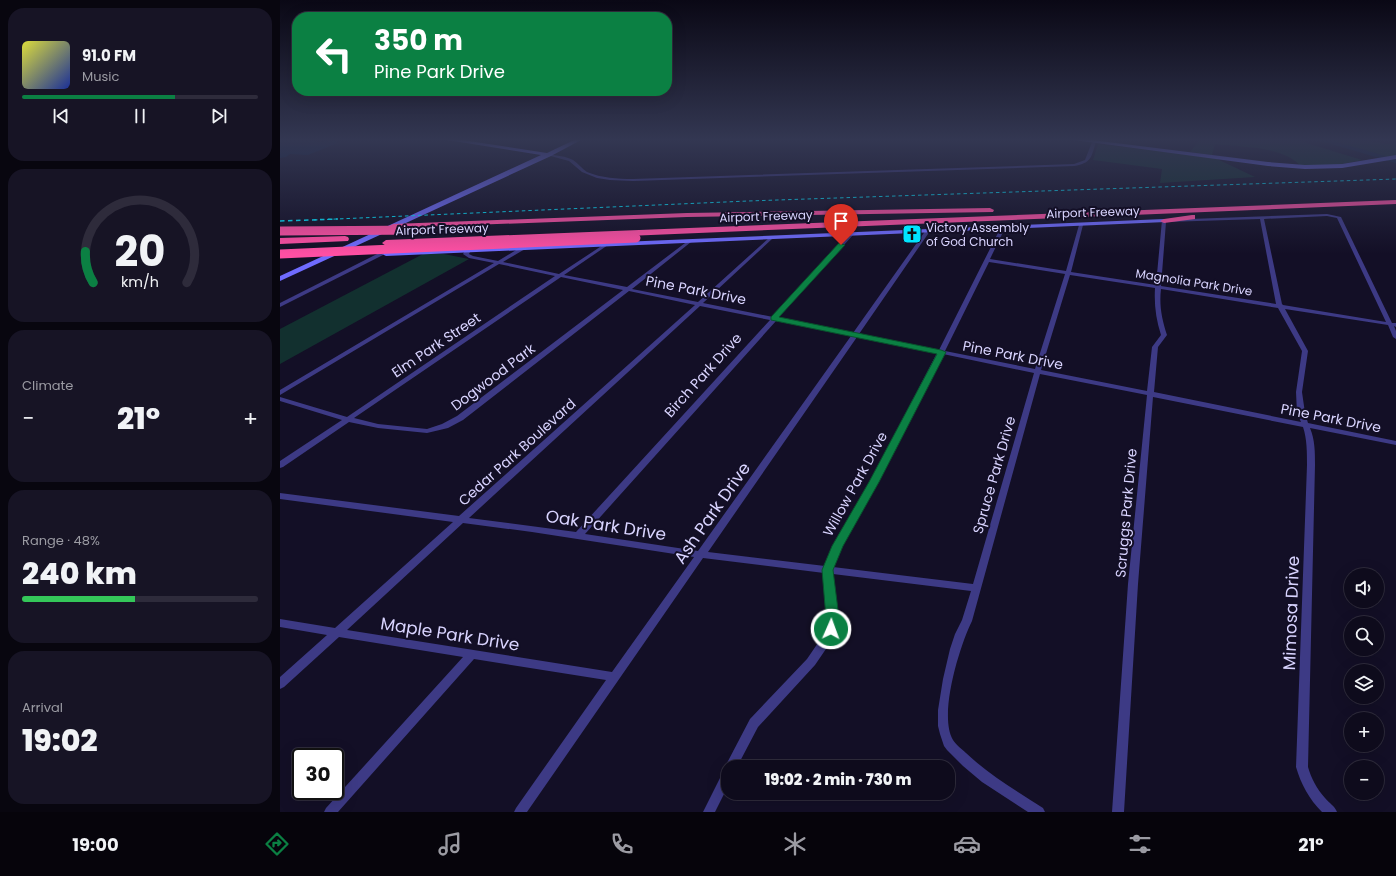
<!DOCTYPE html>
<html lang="en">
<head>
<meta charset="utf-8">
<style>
	:root { --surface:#0e0b1c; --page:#171425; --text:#f1f3f6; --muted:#9b9ba3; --line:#2e2b3b; --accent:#0b8043 }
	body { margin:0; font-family:Poppins,sans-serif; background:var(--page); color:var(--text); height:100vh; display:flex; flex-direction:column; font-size:15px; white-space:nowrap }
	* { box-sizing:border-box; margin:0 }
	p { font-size:13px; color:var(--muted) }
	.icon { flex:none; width:22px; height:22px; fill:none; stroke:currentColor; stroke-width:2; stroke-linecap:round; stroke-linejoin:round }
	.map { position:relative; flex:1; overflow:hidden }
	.panel { display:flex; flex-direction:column; gap:8px; padding:8px; background:#08060f; width:280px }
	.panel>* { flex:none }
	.banner { position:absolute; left:12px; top:12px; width:380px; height:84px; border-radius:16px; box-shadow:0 4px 16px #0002,0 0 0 1px var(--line); background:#0b8043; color:#fff; overflow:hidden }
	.controls { position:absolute; left:1064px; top:568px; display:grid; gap:8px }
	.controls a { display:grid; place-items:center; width:40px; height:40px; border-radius:50%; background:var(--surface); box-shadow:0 4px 16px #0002,0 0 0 1px var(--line); font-size:20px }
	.speed { position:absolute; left:12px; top:748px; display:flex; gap:8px; font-size:20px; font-weight:700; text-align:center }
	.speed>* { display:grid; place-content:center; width:52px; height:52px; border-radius:50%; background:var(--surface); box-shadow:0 4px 16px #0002,0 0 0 1px var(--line); line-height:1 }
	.speed .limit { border:2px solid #111; border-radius:6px; background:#fff; color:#111 }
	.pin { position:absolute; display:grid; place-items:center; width:34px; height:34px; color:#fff; margin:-41px -17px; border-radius:50% 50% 50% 0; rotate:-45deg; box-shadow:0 0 4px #0007 }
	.pin .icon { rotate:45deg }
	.me { position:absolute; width:44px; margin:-22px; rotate:2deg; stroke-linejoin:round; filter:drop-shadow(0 0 3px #0008) }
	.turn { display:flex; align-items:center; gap:14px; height:84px; padding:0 16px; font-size:18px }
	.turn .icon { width:52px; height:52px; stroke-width:2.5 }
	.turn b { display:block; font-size:28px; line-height:34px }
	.big { font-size:30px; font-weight:800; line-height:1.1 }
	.panel .tile { flex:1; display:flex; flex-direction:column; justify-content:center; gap:6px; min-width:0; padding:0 14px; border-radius:16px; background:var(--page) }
	.panel .dial { align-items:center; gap:0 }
	.dial svg { height:104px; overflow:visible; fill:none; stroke:var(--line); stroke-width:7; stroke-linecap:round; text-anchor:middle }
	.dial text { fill:var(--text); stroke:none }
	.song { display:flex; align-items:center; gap:12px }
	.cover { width:48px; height:48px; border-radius:6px; background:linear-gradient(135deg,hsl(60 70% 55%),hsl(230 70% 35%)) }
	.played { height:4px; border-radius:2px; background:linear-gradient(90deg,var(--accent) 65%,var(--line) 65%) }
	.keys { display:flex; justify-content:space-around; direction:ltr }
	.heat { display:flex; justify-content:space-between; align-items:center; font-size:22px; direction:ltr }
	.charge { height:6px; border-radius:3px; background:linear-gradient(90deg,#34c759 48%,var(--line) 0) }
	.trip { position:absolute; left:441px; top:760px; width:234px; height:40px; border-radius:16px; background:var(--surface); box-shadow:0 4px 16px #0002,0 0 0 1px var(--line); font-weight:800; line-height:40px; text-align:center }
	.dock { display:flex; height:64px; justify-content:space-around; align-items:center; background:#06040b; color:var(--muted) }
	.dock .icon { width:28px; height:28px }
	.dock .current { color:var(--accent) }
	.dock b { font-size:18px; color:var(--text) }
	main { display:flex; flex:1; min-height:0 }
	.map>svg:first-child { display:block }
</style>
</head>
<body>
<main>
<section class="panel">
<div class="tile">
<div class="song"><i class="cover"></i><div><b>91.0 FM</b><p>Music</p></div></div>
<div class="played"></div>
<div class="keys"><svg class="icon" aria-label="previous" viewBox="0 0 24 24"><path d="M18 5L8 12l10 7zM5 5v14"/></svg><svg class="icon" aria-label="pause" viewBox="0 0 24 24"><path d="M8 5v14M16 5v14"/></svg><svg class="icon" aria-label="next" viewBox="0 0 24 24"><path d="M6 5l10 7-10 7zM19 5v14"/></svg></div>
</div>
<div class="tile dial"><svg viewBox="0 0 100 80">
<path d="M14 69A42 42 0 1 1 86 69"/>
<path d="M14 69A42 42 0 0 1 8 45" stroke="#0b8043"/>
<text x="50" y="56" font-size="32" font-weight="700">20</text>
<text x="50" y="72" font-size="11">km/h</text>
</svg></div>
<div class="tile"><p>Climate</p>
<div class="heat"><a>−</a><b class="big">21°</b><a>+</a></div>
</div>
<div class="tile"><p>Range · 48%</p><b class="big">240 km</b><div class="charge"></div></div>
<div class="tile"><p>Arrival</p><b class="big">19:02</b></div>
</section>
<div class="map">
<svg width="1116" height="812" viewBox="0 0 1116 812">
	<rect width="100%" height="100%" fill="#130f26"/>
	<!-- green -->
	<g fill="#12302f">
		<path d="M920,140H1017L1082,160L1052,166H1021C1002,146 961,147 935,144L932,155L910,152Z"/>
		<path d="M1034,140H1078L1108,144L1116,143V163L1068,148Z"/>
		<path d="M818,144L935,158L975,177L880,183L882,169L813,160Z"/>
		<path d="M143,254H164L189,259L0,364V329Z"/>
	</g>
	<!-- water -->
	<path fill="#0a1f44" d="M0,140H29L37,142L54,141L58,143L28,155L10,154L6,157L0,158Z"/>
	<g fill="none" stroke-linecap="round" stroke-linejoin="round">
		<!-- river -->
		<path fill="#0a1f44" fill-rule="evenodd" d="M1038,140H1050L1116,159V163Z"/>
		<!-- minor -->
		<g fill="#3d3a85" fill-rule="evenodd">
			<path d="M814,141L816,142C811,157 812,163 794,166L353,181L330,180L317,178L302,172L289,161L267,155L269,154C277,156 286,156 293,160C298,163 302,169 307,172C322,178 337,179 353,179L794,164L805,160L812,142Z"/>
			<path d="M1047,214L1061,217L1112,323H1116V327L1114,326L1116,331V339L1113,337L1108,325L1005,309L1028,351L1022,392L1025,413L1028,423L1116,441V445L1030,428C1035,440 1035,452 1035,465L1028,767C1031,778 1037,789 1045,798C1049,803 1055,806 1057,812H1042C1029,799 1021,784 1016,767L1027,465C1027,452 1027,439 1023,427L873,397L858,584L844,812H832L848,584L867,395L760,374L692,621C680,645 658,715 673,740C676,745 682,749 686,753C709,775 737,791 763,808L765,812H748L702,782L683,766L667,750L664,746L660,734L658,726V710L663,679L670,649L675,634L682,620L691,591L553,574L558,618L556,629L548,646L535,665L478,727L457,767H448V786L435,812H423L444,770L446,769L445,767L447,763L470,719L527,659L540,640L546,629L548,618L544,573L423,558L247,812H234L236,808L326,680L194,659L58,812H44L46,808L183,657L59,637L4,687L0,689V677L47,635L0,627V619L55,628L173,522L0,499V493L179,516L415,305L349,291L183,420L168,428L147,433L98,428L69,422L3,467L0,468V461L62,420L0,401V397L67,417L275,276L219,264L0,395V390L214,263L189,258L183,254L186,249H190L191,250L189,254L193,256L218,261L241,247H245V249L223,262L279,274L326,243L328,244V245L284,275L347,287L409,240L411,241V242L352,289L418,302L490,237L492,238V239L423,303L493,317L569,233H571L573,234V235L498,318L573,333L646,230H648L650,231L579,334L659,350L721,227L725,228L710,259L786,271L799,225L801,224L803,225L791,272L876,285L882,220ZM1047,216L1057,218L1106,322L1003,305L1002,304L984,219ZM980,219L996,304L881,286L886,222ZM709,262L785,274L755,369L665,351ZM790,275L875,288C874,305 876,319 881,335L872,347L867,391L761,370ZM281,277L343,290L177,416L162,424L147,429L98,424L74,418ZM881,289L998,308L1022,351L1016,392L1017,413L1021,422L874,392L878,347L887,335C882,319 879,306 881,289ZM420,306L490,320L296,532L189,518ZM496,321L571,336L418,551L305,534ZM577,337L657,353L590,482L553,546L545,566L428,552ZM663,354L754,373L693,584L553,567L561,546L598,482ZM183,523L252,532L414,557L332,672L67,630Z"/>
			<path d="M101,252L103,253V255L0,307V303Z"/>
		</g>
		<!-- secondary -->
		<g fill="#6f6bff" fill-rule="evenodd">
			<path d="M167,140H183L267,153L294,140H301L271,156L0,281V276L261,155Z"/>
			<path d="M794,140H812L988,162L1025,165L1062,164L1116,155V159L1062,168L1025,169L988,166Z"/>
			<path d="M884,219L886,220V222L106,256L102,254L106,252Z"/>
		</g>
		<!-- motorway -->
		<g fill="#ff4fa3" fill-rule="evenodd">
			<path d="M1116,200V204L106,246L102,243L106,240Z"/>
			<path d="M710,208L714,210L713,212L407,217L113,228L109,226L113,224L407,213Z"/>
			<path d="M912,215H915V219L884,223L880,221L884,219Z"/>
			<path d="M65,236L68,237L69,239L68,241L0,244V238Z"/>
		</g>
		<!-- rail-far1 -->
		<path stroke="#00e5ff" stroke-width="1" stroke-dasharray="3.5 3" stroke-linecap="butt" d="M34,220L468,201L1116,179"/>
		<!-- rail -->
		<path stroke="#00e5ff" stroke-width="1.5" stroke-dasharray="4.5 3.5" stroke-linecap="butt" d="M0,221L58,219"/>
		<!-- motorway-bridge -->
		<g stroke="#ff4fa3" stroke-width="9">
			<path d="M0,231L145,230"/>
			<path d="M0,254L356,238"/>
		</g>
	</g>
	<!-- sky -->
	<linearGradient id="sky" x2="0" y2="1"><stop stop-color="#0a0815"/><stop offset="0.55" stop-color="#333752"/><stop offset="1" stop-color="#333752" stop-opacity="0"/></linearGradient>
	<rect width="1116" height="254" fill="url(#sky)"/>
	<!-- route -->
	<path fill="#0b8043" stroke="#07532c" d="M559,243L565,245L499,317L661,350L666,352L599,482L563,546L553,570L559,618L555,633L551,634L546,633L545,629L546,618L542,570L552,546L589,482L657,354L491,320V317Z"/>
	<!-- icons -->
	<defs>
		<g id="church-square" transform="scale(1)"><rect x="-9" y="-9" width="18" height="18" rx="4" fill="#00e5ff" stroke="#130f26"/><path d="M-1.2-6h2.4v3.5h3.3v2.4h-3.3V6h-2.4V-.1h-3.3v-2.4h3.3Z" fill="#111"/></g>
	</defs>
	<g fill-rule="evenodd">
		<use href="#church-square" x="632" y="234"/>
	</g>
	<g text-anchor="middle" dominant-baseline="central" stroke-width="4" stroke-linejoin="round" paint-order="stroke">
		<!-- far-street labels -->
		<g font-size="12" fill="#d9d4ff" stroke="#130f26">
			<text transform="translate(813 212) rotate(-2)">Airport Freeway</text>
			<text transform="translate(486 216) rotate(-2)">Airport Freeway</text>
			<text transform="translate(162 229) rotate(-2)">Airport Freeway</text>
			<text transform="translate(914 282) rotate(9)">Magnolia Park Drive</text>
		</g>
		<!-- far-poi labels -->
		<g font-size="12" fill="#d9d4ff" stroke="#130f26" text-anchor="start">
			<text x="646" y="227">Victory Assembly<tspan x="646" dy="14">of God Church</tspan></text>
		</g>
		<!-- street labels -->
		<g font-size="14" fill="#d9d4ff" stroke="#130f26">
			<text transform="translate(416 290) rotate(11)">Pine Park Drive</text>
			<text transform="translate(156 345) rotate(-34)">Elm Park Street</text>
			<text transform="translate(733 355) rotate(11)">Pine Park Drive</text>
			<text transform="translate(423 375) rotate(-48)">Birch Park Drive</text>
			<text transform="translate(213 377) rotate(-37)">Dogwood Park</text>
			<text transform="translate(1051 418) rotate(11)">Pine Park Drive</text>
			<text transform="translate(237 452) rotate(-42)">Cedar Park Boulevard</text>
			<text transform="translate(714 475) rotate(-74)">Spruce Park Drive</text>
			<text transform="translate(575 484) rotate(-61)">Willow Park Drive</text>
			<text transform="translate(846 513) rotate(-85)">Scruggs Park Drive</text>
		</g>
		<!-- near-street labels -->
		<g font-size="17" fill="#d9d4ff" stroke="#130f26">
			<text transform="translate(432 513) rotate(-55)">Ash Park Drive</text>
			<text transform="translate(326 525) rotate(9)">Oak Park Drive</text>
			<text transform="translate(1011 613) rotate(-88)">Mimosa Drive</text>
			<text transform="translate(170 634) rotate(9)">Maple Park Drive</text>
		</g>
	</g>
</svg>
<div class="controls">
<a><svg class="icon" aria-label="sound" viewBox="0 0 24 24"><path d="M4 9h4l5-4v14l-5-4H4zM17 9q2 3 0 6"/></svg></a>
<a><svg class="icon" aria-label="search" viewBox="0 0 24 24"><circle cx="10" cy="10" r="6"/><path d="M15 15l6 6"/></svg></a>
<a><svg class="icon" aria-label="layers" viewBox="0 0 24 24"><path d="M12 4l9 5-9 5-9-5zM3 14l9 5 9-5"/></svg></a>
<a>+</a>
<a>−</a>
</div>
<div class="speed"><div class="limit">30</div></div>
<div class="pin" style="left:561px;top:245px;background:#d93025"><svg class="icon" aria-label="arrive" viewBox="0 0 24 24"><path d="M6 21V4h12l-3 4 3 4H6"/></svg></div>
<svg class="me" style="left:551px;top:629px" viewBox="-20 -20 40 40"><circle r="17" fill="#0b8043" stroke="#fff" stroke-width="3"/><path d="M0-11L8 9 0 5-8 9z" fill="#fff"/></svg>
<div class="trip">19:02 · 2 min · 730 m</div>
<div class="banner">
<div class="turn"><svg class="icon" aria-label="left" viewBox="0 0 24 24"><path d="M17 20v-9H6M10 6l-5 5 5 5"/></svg><div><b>350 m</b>Pine Park Drive</div></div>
</div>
</div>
</main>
<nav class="dock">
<b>19:00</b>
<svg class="icon current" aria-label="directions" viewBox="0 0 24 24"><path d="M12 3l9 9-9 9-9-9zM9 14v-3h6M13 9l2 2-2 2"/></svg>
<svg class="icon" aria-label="music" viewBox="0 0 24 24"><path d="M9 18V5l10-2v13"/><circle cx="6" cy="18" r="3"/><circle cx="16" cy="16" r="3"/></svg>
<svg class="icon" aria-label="phone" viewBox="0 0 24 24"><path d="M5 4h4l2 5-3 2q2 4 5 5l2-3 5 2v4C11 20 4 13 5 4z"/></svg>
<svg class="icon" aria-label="climate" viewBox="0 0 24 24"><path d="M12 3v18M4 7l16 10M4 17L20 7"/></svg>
<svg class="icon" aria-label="car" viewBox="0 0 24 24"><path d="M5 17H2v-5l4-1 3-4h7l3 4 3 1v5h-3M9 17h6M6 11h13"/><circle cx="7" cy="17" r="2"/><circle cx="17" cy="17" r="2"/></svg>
<svg class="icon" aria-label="filters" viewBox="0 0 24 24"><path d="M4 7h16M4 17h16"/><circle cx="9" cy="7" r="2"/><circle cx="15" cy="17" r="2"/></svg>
<b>21°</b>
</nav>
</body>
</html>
